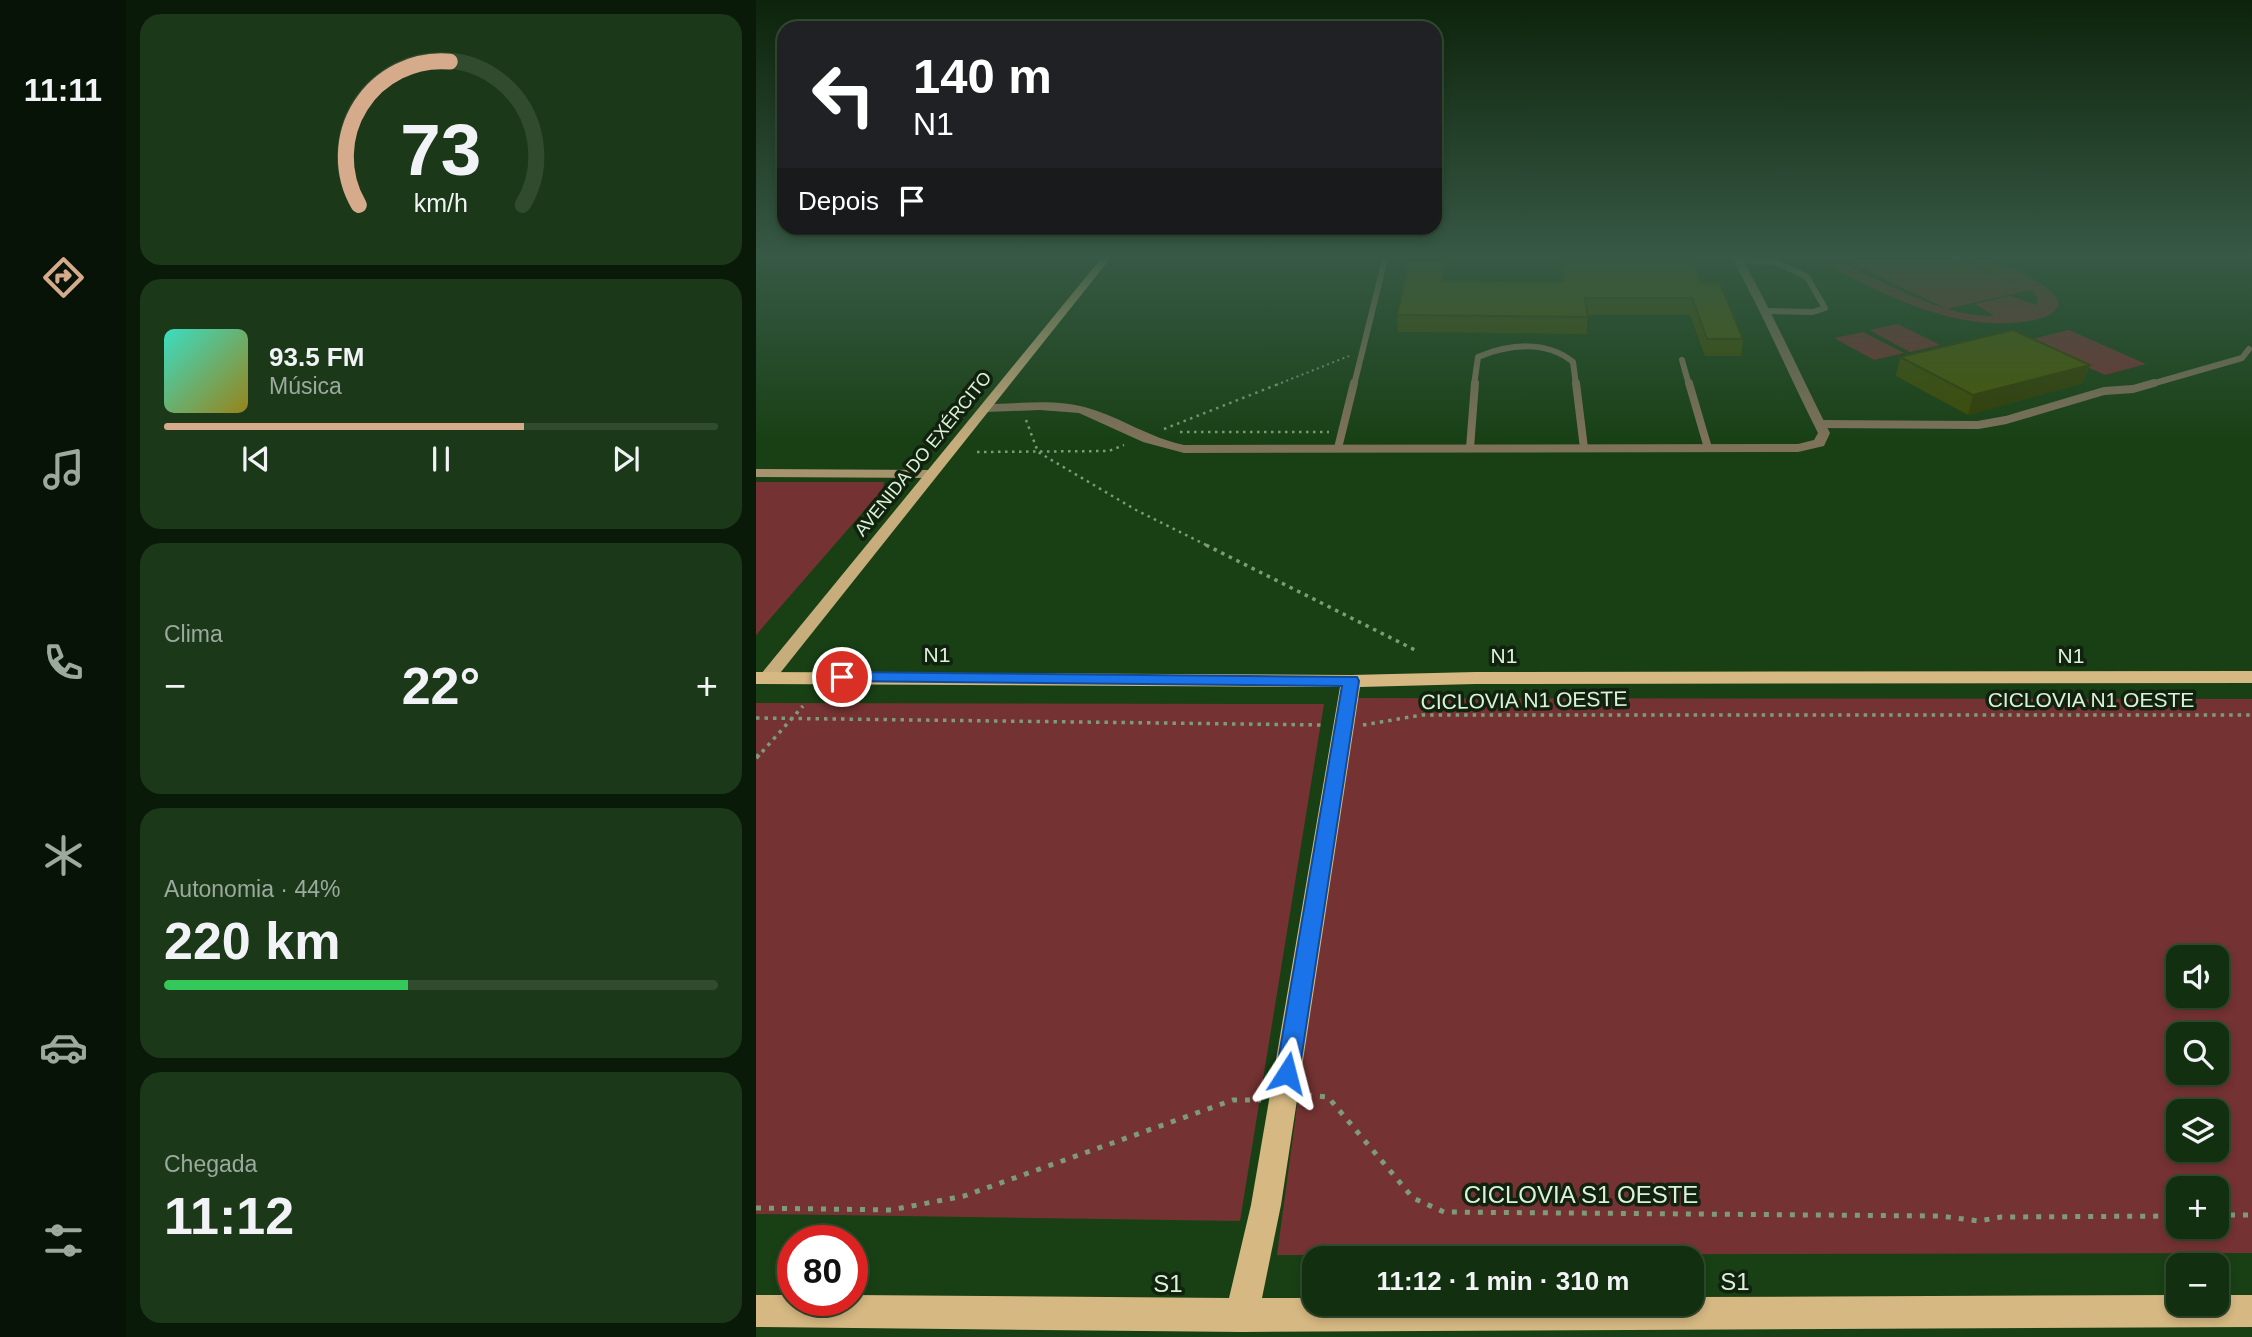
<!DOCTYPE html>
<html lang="pt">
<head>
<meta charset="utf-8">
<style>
	:root { --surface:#12300f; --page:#1b3818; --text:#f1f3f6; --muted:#9ca99e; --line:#314b2f; --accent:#d6ab8b }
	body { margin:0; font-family:Arial,sans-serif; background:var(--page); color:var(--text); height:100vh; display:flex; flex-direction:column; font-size:26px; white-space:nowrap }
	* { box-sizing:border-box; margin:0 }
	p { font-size:23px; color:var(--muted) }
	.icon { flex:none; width:38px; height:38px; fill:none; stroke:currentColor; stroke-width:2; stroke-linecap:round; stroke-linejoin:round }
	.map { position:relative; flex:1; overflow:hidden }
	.panel { display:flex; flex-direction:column; gap:14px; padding:14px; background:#0a1a08; width:630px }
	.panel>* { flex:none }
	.top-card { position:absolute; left:21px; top:21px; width:665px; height:214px; border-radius:21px; box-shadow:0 4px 10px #0003,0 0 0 2px var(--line); background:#202124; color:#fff; overflow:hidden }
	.fabs { position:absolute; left:1410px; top:945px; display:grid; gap:14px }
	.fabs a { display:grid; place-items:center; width:63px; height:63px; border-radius:14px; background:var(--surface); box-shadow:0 4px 10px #0003,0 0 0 2px var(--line); font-size:35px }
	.speed { position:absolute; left:21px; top:1225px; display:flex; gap:14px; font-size:35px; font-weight:700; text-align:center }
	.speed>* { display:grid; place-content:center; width:91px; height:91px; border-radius:50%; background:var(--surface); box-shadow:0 4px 10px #0003,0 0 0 2px var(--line); line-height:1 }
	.speed .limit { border:10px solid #d22; background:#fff; color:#111 }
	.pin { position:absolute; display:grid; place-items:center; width:60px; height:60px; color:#fff; margin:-30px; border:4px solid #fff; border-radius:50%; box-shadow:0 2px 7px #0007 }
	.me { position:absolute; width:77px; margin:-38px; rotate:9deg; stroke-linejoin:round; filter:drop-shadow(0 0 5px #0008) }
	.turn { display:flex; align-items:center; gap:24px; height:147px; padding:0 21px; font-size:32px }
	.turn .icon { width:91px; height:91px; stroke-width:2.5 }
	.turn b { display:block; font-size:49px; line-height:60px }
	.then { display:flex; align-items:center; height:66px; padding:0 21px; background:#0003; gap:14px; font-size:26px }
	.big { font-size:52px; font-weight:800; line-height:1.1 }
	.panel .card { flex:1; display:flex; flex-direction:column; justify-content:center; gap:10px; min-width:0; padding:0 24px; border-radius:21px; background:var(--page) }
	.panel .dial { align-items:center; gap:0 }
	.dial svg { height:182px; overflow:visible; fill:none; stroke:var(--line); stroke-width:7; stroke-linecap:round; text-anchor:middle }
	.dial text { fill:var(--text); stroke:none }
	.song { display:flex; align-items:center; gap:21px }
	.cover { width:84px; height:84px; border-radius:10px; background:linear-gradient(135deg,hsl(170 70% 55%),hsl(50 70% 35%)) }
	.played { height:7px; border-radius:4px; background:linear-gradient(90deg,var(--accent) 65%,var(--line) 65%) }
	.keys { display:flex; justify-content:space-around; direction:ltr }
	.heat { display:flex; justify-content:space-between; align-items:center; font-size:38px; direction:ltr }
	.charge { height:10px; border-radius:5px; background:linear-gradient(90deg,#34c759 44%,var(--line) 0) }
	.trip { position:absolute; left:546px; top:1246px; width:402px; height:70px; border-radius:21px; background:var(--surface); box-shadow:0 4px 10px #0003,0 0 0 2px var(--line); font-weight:800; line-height:70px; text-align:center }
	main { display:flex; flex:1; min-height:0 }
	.dock { display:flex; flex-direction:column; width:126px; justify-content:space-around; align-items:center; background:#071306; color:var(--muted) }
	.dock .icon { width:49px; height:49px }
	.dock .selected { color:var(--accent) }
	.dock b { font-size:32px; color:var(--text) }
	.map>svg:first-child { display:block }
</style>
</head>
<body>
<main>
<nav class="dock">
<b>11:11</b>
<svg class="icon selected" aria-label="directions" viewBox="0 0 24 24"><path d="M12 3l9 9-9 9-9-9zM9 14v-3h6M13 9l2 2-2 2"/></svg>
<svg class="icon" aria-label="music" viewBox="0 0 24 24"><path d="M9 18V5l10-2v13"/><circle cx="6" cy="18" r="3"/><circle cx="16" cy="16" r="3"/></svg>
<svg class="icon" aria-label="phone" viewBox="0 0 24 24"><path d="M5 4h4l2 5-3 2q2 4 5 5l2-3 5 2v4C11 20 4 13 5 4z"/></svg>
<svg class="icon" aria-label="climate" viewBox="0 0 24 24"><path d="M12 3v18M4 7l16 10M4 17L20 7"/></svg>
<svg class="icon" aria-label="car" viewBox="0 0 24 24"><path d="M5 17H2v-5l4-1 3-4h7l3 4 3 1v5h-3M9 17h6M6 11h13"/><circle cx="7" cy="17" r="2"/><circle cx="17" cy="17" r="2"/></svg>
<svg class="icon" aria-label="filters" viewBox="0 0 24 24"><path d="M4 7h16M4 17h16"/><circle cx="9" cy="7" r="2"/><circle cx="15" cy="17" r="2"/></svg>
</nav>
<section class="panel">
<div class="card dial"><svg viewBox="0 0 100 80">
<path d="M14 69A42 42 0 1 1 86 69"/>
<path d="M14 69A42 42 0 0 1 54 6" stroke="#d6ab8b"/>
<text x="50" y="56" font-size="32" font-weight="700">73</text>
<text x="50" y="72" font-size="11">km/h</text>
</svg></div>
<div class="card">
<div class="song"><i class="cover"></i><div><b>93.5 FM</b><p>Música</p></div></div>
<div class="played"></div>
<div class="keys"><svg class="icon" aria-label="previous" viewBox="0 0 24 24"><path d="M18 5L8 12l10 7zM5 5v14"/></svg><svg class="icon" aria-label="pause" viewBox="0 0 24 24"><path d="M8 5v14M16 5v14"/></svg><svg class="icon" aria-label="next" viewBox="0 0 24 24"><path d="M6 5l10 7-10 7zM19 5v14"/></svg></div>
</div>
<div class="card"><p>Clima</p>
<div class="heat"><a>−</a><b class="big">22°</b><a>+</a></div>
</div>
<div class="card"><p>Autonomia · 44%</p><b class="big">220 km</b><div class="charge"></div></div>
<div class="card"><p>Chegada</p><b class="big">11:12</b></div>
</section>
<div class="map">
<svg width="1496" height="1337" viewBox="0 0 1496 1337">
	<rect width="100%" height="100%" fill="#184014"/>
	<!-- green -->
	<g fill="#743232" fill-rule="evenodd">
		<path d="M1052,255C1076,255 1092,265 1114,276C1154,295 1192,316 1238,316L1219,304L1254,296L1281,305L1282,298L1275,290H1274L1191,309L1077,255H1191L1274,290L1198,255C1205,255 1214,254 1220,256C1240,261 1300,284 1303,304C1297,318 1280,320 1266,322C1187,331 1120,289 1052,255Z"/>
		<path d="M1142,324L1184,345L1154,352L1113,330Z"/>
		<path d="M1313,330L1390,364L1349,375L1272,340Z"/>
		<path d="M1107,332L1148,353L1118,360L1078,338Z"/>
		<path d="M0,482H128L127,489L0,635Z"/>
		<path d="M596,698L1496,699V1253L521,1255ZM1423,957H1461V996H1423ZM1423,1034H1461V1073H1423ZM1423,1111H1461V1150H1423ZM1423,1188H1461V1227H1423Z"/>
		<path d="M0,703L568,704L484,1221L0,1214Z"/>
	</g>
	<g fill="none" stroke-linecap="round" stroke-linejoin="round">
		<!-- path-far4 -->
		<path stroke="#7d9b79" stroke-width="2" stroke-dasharray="2 3.5" stroke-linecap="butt" d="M520,385L593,356"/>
		<!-- path-far3 -->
		<g stroke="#7d9b79" stroke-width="2.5" stroke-dasharray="2.5 4.5" stroke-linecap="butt">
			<path d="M270,420L282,452L380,510L454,547"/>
			<path d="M408,429L525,383"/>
			<path d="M424,432H573"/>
			<path d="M221,452L353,451L368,445"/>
		</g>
		<!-- path-far2 -->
		<g stroke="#7d9b79" stroke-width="3.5" stroke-dasharray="3.5 5" stroke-linecap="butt">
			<path d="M450,545L659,650"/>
			<path d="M0,718L567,725"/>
			<path d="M607,725L666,715H1496"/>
			<path d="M6,752L47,706"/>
		</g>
		<!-- path-far1 -->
		<path stroke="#7d9b79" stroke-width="4.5" stroke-dasharray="4.5 6" stroke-linecap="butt" d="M0,758L7,750"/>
		<!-- path -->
		<g stroke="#7d9b79" stroke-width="5" stroke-dasharray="5 8" stroke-linecap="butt">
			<path d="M551,1095L572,1097L657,1198L688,1212L1184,1216L1223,1221L1245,1217L1423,1216"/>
			<path d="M0,1208L135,1210L208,1196L477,1100H505"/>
			<path d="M1461,1215H1496"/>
		</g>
		<!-- service-far1 -->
		<g stroke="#7f725a" stroke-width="6">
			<path d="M982,260L1019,262L1051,277L1069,308L1057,312L1011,311"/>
			<path d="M926,360L933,385"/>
			<path d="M598,385L630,255"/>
			<path d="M718,385L722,357C753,344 790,340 817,362L820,385"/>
			<path d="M1392,385L1486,358L1493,349"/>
		</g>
		<!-- service -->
		<g stroke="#7f725a" stroke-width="8">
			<path d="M820,383L828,448"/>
			<path d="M933,383L952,448"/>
			<path d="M1063,424L1222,425L1250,420L1348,391L1377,389L1398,383"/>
			<path d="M582,448L598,383"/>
			<path d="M714,448L719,383"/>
		</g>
		<!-- minor -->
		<path fill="#7f725a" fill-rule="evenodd" d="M974,255H984C1017,313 1044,374 1074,433L1068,446L1042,452L428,453L387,442L323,413L284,410L230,412L224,408L230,404C264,404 299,398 332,408C366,418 394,438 428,445L1042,444L1058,440L1062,433C1032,374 1007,313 974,255Z"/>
		<!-- secondary -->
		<path fill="#a7936e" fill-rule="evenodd" d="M0,469L174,470L181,474L174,478L0,477Z"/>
		<!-- primary -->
		<path fill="#c7ac7c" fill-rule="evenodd" d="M348,255H357L17,682H5L2,678L5,674Z"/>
		<!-- trunk -->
		<path fill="#d5b882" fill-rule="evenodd" d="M1496,671V683L719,684L604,687L525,1205L506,1298H558V1304H936V1297L1423,1295V1304H1461V1295H1496V1327L487,1332L0,1327V1295H37V1300H96V1295L473,1298L495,1205L584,687L0,684V672L595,675L719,672Z"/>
	</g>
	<!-- wall -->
	<g fill="#3d4c04">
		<path d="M693,255L689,281L806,282L804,255H940L939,266L945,283L987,339L985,356H949L934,315H831V334L642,332L641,315Z"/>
		<path d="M1144,357L1334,365L1327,383L1212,415L1140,376Z"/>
	</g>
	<!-- shaded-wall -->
	<g fill="#323e04">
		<path d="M690,255H693L687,298L686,281Z"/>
		<path d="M1334,365L1327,383L1212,415L1217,395Z"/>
	</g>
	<!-- building -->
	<g fill="#475805" stroke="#323e04" stroke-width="2">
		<path d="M654,255H690L686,281L808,282L806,255H935L945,283H964L987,339H951L936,298H829L832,317L641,315Z"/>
		<path d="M1257,330L1334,365L1217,395L1144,357Z"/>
	</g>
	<!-- sky -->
	<linearGradient id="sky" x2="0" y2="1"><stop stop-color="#0d230b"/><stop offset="0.58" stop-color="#375945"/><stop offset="1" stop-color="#375945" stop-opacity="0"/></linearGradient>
	<rect width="1496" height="443" fill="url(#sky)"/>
	<!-- route -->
	<path fill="#1a73e8" stroke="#114b97" stroke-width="2" d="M86,672L601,677L603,681L543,1073L540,1080L531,1083L523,1080L520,1073L586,686L80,681L78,677L80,673Z"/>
	<g text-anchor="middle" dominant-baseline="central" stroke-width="7" stroke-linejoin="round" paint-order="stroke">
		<!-- far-street labels -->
		<g font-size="18" fill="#dcf2d8" stroke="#11220f">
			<text transform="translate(167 454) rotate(-51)">AVENIDA DO EXÉRCITO</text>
		</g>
		<!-- street labels -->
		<g font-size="21" fill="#dcf2d8" stroke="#11220f">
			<text x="181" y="654">N1</text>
			<text x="748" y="655">N1</text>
			<text x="1315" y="655">N1</text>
			<text x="1335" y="699">CICLOVIA N1 OESTE</text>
			<text transform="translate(768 700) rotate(-1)">CICLOVIA N1 OESTE</text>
		</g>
		<!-- near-street labels -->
		<g font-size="24" fill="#dcf2d8" stroke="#11220f">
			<text x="825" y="1194">CICLOVIA S1 OESTE</text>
			<text x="979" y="1281">S1</text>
			<text x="412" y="1283">S1</text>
		</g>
	</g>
</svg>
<div class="fabs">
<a><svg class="icon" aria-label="sound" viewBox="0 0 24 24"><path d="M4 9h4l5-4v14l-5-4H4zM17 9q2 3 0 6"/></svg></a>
<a><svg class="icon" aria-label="search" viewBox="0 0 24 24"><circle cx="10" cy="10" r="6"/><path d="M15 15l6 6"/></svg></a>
<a><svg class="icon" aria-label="layers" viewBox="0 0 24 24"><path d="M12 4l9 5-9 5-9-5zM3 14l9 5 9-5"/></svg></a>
<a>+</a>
<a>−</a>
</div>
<div class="speed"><div class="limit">80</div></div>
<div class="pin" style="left:86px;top:677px;background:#d93025"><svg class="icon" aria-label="arrive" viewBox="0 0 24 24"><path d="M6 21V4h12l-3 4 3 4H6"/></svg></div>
<svg class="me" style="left:531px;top:1073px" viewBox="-20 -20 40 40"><path d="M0-17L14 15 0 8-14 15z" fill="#1a73e8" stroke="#fff" stroke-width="4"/></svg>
<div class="trip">11:12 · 1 min · 310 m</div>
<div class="top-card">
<div class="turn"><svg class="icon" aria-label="left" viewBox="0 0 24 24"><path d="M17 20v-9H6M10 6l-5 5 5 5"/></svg><div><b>140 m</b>N1</div></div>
<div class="then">Depois<svg class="icon" aria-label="arrive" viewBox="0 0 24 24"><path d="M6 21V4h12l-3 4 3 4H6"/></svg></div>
</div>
</div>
</main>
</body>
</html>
